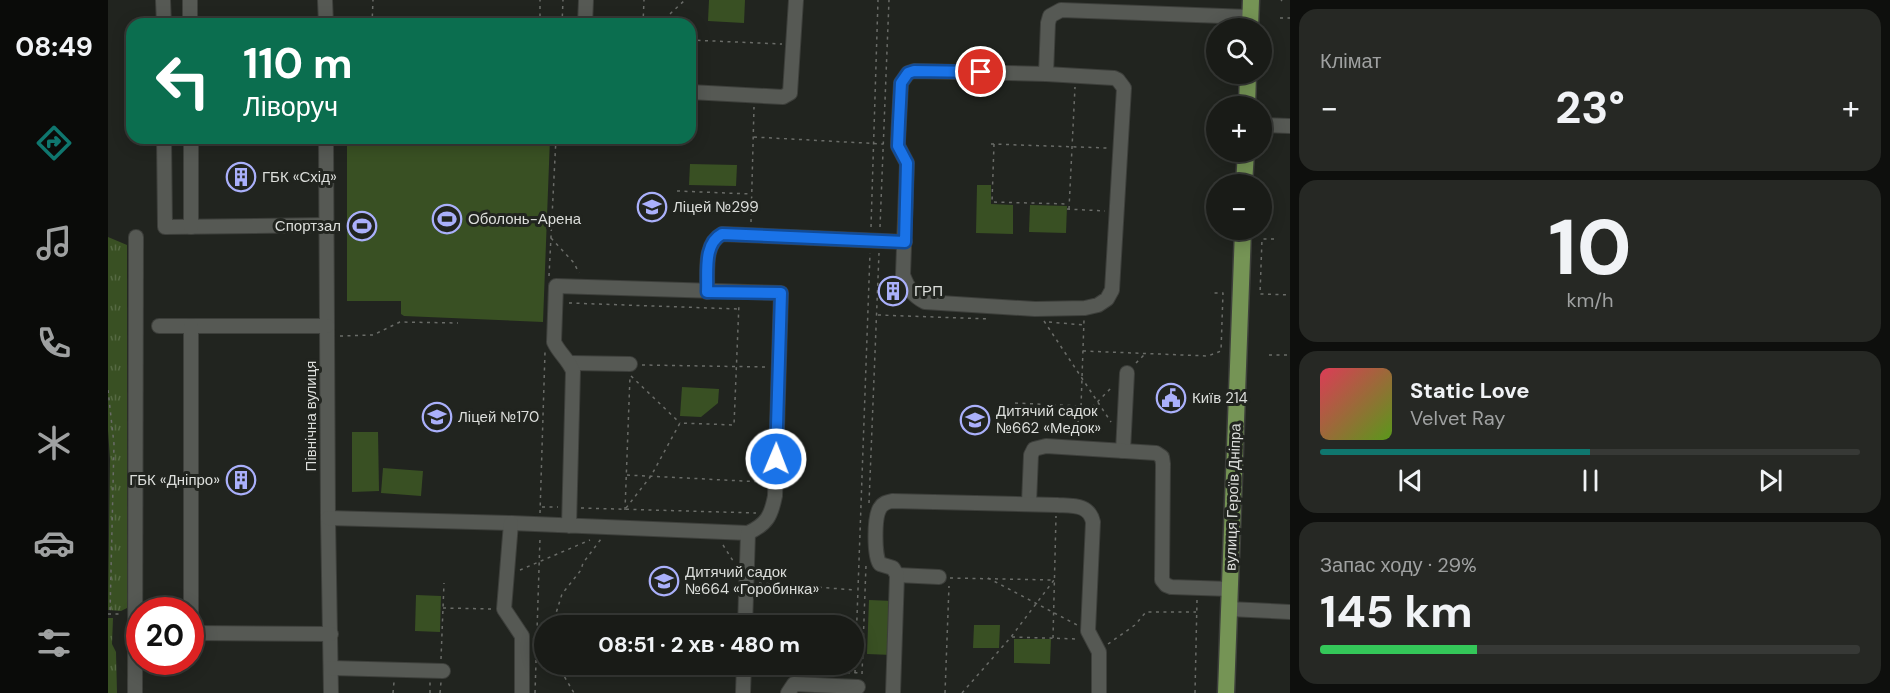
<!DOCTYPE html>
<html lang="uk">
<head>
<meta charset="utf-8">
<style>
	:root { --surface:#191b17; --page:#262824; --text:#f1f3f6; --muted:#9fa1a1; --line:#373936; --accent:#0f766e }
	body { margin:0; font-family:"DM Sans",sans-serif; background:var(--page); color:var(--text); height:100vh; display:flex; flex-direction:column; font-size:22px; white-space:nowrap }
	* { box-sizing:border-box; margin:0 }
	p { font-size:20px; color:var(--muted) }
	.icon { flex:none; width:33px; height:33px; fill:none; stroke:currentColor; stroke-width:2; stroke-linecap:round; stroke-linejoin:round }
	.map { position:relative; flex:1; overflow:hidden }
	.side { display:flex; flex-direction:column; gap:9px; padding:9px; background:#0e0f0d; width:600px }
	.side>* { flex:none }
	.banner { position:absolute; left:18px; top:18px; width:570px; height:126px; border-radius:18px; box-shadow:0 3px 15px #0003,0 0 0 2px var(--line); background:#0b6e4f; color:#fff; overflow:hidden }
	.buttons { position:absolute; left:1098px; top:18px; display:grid; gap:12px }
	.buttons a { display:grid; place-items:center; width:66px; height:66px; border-radius:50%; background:var(--surface); box-shadow:0 3px 15px #0003,0 0 0 2px var(--line); font-size:30px }
	.speed { position:absolute; left:18px; top:597px; display:flex; gap:12px; font-size:30px; font-weight:700; text-align:center }
	.speed>* { display:grid; place-content:center; width:78px; height:78px; border-radius:50%; background:var(--surface); box-shadow:0 3px 15px #0003,0 0 0 2px var(--line); line-height:1 }
	.speed .limit { border:9px solid #d22; background:#fff; color:#111 }
	.pin { position:absolute; display:grid; place-items:center; width:51px; height:51px; color:#fff; margin:-26px; border:3px solid #fff; border-radius:50%; box-shadow:0 2px 6px #0007 }
	.me { position:absolute; width:66px; margin:-33px; rotate:1deg; stroke-linejoin:round; filter:drop-shadow(0 0 4px #0008) }
	.turn { display:flex; align-items:center; gap:21px; height:126px; padding:0 18px; font-size:27px }
	.turn .icon { width:78px; height:78px; stroke-width:2.5 }
	.turn b { display:block; font-size:42px; line-height:51px }
	.big { font-size:45px; font-weight:700; line-height:1.1 }
	.side .card { flex:1; display:flex; flex-direction:column; justify-content:center; gap:9px; min-width:0; padding:0 21px; border-radius:18px; background:var(--page) }
	.side .dial { align-items:center; gap:0 }
	.dial b { font-size:78px; line-height:1 }
	.song { display:flex; align-items:center; gap:18px }
	.cover { width:72px; height:72px; border-radius:9px; background:linear-gradient(135deg,hsl(350 70% 55%),hsl(90 70% 35%)) }
	.played { height:6px; border-radius:3px; background:linear-gradient(90deg,var(--accent) 50%,var(--line) 50%) }
	.keys { display:flex; justify-content:space-around; direction:ltr }
	.heat { display:flex; justify-content:space-between; align-items:center; font-size:33px; direction:ltr }
	.charge { height:9px; border-radius:4px; background:linear-gradient(90deg,#34c759 29%,var(--line) 0) }
	.trip { position:absolute; left:426px; top:615px; width:330px; height:60px; border-radius:30px; background:var(--surface); box-shadow:0 3px 15px #0003,0 0 0 2px var(--line); font-weight:700; line-height:60px; text-align:center }
	main { display:flex; flex:1; min-height:0 }
	.menu { display:flex; flex-direction:column; width:108px; justify-content:space-around; align-items:center; background:#0a0b09; color:var(--muted) }
	.menu .icon { width:42px; height:42px }
	.menu .active { color:var(--accent) }
	.menu b { font-size:27px; color:var(--text) }
	.map>svg:first-child { display:block }
</style>
</head>
<body>
<main>
<nav class="menu">
<b>08:49</b>
<svg class="icon active" aria-label="directions" viewBox="0 0 24 24"><path d="M12 3l9 9-9 9-9-9zM9 14v-3h6M13 9l2 2-2 2"/></svg>
<svg class="icon" aria-label="music" viewBox="0 0 24 24"><path d="M9 18V5l10-2v13"/><circle cx="6" cy="18" r="3"/><circle cx="16" cy="16" r="3"/></svg>
<svg class="icon" aria-label="phone" viewBox="0 0 24 24"><path d="M5 4h4l2 5-3 2q2 4 5 5l2-3 5 2v4C11 20 4 13 5 4z"/></svg>
<svg class="icon" aria-label="climate" viewBox="0 0 24 24"><path d="M12 3v18M4 7l16 10M4 17L20 7"/></svg>
<svg class="icon" aria-label="car" viewBox="0 0 24 24"><path d="M5 17H2v-5l4-1 3-4h7l3 4 3 1v5h-3M9 17h6M6 11h13"/><circle cx="7" cy="17" r="2"/><circle cx="17" cy="17" r="2"/></svg>
<svg class="icon" aria-label="filters" viewBox="0 0 24 24"><path d="M4 7h16M4 17h16"/><circle cx="9" cy="7" r="2"/><circle cx="15" cy="17" r="2"/></svg>
</nav>
<div class="map">
<svg width="1182" height="693" viewBox="0 0 1182 693">
	<defs>
		<pattern id="grass-tufts" width="24" height="20" patternUnits="userSpaceOnUse" patternTransform="scale(1.5)"><rect width="24" height="20" fill="#395023"/><path d="M3 7l-1-3M5 7V3M7 7l1-3M15 17l-1-3M17 17v-4M19 17l1-3" fill="none" stroke="#556942"/></pattern>
	</defs>
	<rect width="100%" height="100%" fill="#21241f"/>
	<!-- grass -->
	<g fill="url(#grass-tufts)">
		<path d="M0,237L19,245V608L13,611L0,610L2,459L0,430Z"/>
		<path d="M0,618H5L4,644L8,652L9,693H0Z"/>
	</g>
	<!-- green -->
	<g fill="#395023">
		<path d="M601,0H637L636,23L600,21Z"/>
		<path d="M239,138H442L435,322L296,316L293,314V301H239Z"/>
		<path d="M582,164L629,165L628,186L581,185Z"/>
		<path d="M869,185H883V204L905,205V234L868,233Z"/>
		<path d="M922,205L959,206L958,233L921,232Z"/>
		<path d="M574,387L611,389L610,403L593,417L572,416Z"/>
		<path d="M244,432H270L271,491L244,492Z"/>
		<path d="M275,468L315,471L313,496L273,493Z"/>
		<path d="M308,595L333,596L332,632L307,631Z"/>
		<path d="M761,600L786,601L784,655L759,654Z"/>
		<path d="M866,625H892L891,648H865Z"/>
		<path d="M906,639H943L942,664L906,663Z"/>
	</g>
	<g fill="none" stroke-linecap="round" stroke-linejoin="round">
		<!-- minor casing -->
		<g stroke="#3d3f3b" stroke-width="16">
			<g id="minor">
				<path d="M55,0L56,24"/>
				<path d="M82,0V24"/>
				<path d="M217,0L218,24"/>
				<path d="M477,24L478,0"/>
				<path d="M938,74L1006,78L1010,80L1016,88L1004,290L999,299L990,305L977,308L927,309L817,302C805,296 800,288 795,275L799,163L790,146V141L793,83L800,73L806,71L938,74L940,23L942,16L953,10L1142,17"/>
				<path d="M582,92L675,97L682,93L688,0"/>
				<path d="M1154,125L1182,126"/>
				<path d="M56,138L57,227L219,225"/>
				<path d="M83,138V227"/>
				<path d="M218,138L220,518L223,693"/>
				<path d="M599,292C600,272 595,244 614,234L797,242"/>
				<path d="M51,326H219"/>
				<path d="M462,363L522,364"/>
				<path d="M1015,451L1019,373"/>
				<path d="M921,503L923,455L926,449L938,446L1048,453L1054,457L1055,464L1054,580L1058,585L1063,587L1122,589"/>
				<path d="M220,518L403,523L640,533C659,524 663,516 667,496L673,293L448,286L446,342C451,353 460,359 465,371L461,526"/>
				<path d="M403,523L396,609L414,636V693"/>
				<path d="M789,575L831,577"/>
				<path d="M1121,609L1182,612"/>
				<path d="M83,620V326"/>
				<path d="M637,626L640,533"/>
				<path d="M82,633L223,634"/>
				<path d="M223,668L335,671"/>
				<path d="M27,693L28,237"/>
				<path d="M635,693L636,664"/>
				<path d="M680,693L686,684L750,687"/>
				<path d="M785,693L789,575L785,568L772,564C766,556 766,517 772,508C775,503 779,502 784,501L949,505C965,506 981,504 985,522L980,631L991,652V693"/>
			</g>
		</g>
		<!-- major casing -->
		<g stroke="#3d3f3b" stroke-width="19">
			<g id="major">
				<path d="M1142,28L1143,0"/>
				<path d="M1139,106L1140,74"/>
				<path d="M1136,184L1138,152"/>
				<path d="M1118,693L1135,230"/>
			</g>
		</g>
		<!-- path -->
		<g stroke="#6a6c68" stroke-width="1.5" stroke-dasharray="3 4.5" stroke-linecap="butt">
			<path d="M1173,1L1174,0"/>
			<path d="M1172,18H1182"/>
			<path d="M264,24L265,0"/>
			<path d="M432,24V0"/>
			<path d="M454,24L455,0"/>
			<path d="M535,24L536,0"/>
			<path d="M551,24L577,0"/>
			<path d="M582,40L674,44"/>
			<path d="M646,137L775,144"/>
			<path d="M883,144L999,148"/>
			<path d="M886,144L884,202L961,204"/>
			<path d="M569,191L643,194"/>
			<path d="M959,209L997,211"/>
			<path d="M961,209L967,87"/>
			<path d="M643,222L646,107"/>
			<path d="M763,227L770,0"/>
			<path d="M772,227L781,0"/>
			<path d="M443,238L466,263L471,273"/>
			<path d="M1166,239H1154L1152,294L1182,295"/>
			<path d="M441,276L448,138"/>
			<path d="M461,303L630,309"/>
			<path d="M770,315L882,319"/>
			<path d="M936,321L1003,422"/>
			<path d="M941,322L976,325"/>
			<path d="M232,336L265,335L292,322L350,323"/>
			<path d="M975,351L1100,356L1113,351L1115,293H1102"/>
			<path d="M1161,355H1182"/>
			<path d="M1028,363L1037,354"/>
			<path d="M534,365L658,367"/>
			<path d="M523,376L572,423"/>
			<path d="M0,390L6,444L2,614"/>
			<path d="M907,403L972,406"/>
			<path d="M958,434L1005,386"/>
			<path d="M972,436L976,320"/>
			<path d="M519,475L655,482"/>
			<path d="M761,503L771,253"/>
			<path d="M434,507H450"/>
			<path d="M473,508L648,513"/>
			<path d="M518,508L543,476L572,423L626,425L631,303"/>
			<path d="M517,510L522,376"/>
			<path d="M432,513L437,352"/>
			<path d="M615,545L627,564"/>
			<path d="M412,570L482,540"/>
			<path d="M842,578L945,580"/>
			<path d="M880,578L969,625"/>
			<path d="M651,583L748,590"/>
			<path d="M335,608L384,609"/>
			<path d="M0,614H14"/>
			<path d="M444,626L454,594L473,570L475,563L493,539"/>
			<path d="M904,637L971,639"/>
			<path d="M425,638L429,639L436,650"/>
			<path d="M945,638L948,516"/>
			<path d="M1000,644L1027,625L1038,612H1088"/>
			<path d="M746,645L754,646"/>
			<path d="M429,655L436,644"/>
			<path d="M333,659L336,583"/>
			<path d="M449,664L466,693"/>
			<path d="M649,670L754,673"/>
			<path d="M747,673L762,253"/>
			<path d="M754,674L758,565"/>
			<path d="M285,693L286,682"/>
			<path d="M322,693V682"/>
			<path d="M332,693L333,682"/>
			<path d="M427,693L432,538"/>
			<path d="M837,693L841,586"/>
			<path d="M854,693L903,637L946,580"/>
			<path d="M1087,693L1089,600"/>
		</g>
		<!-- minor -->
		<use href="#minor" stroke="#565954" stroke-width="14"/>
		<!-- major -->
		<use href="#major" stroke="#759455" stroke-width="16"/>
	</g>
	<g fill="none" stroke-linecap="round" stroke-linejoin="round">
		<!-- route casing -->
		<g stroke="#114b97" stroke-width="15">
			<path id="route" d="M668,459L673,293L599,292C600,272 595,244 614,234L797,242L799,163L790,146L791,122L793,83L800,73L806,71L873,72"/>
		</g>
		<!-- route -->
		<use href="#route" stroke="#1a73e8" stroke-width="10"/>
	</g>
	<!-- icons -->
	<defs>
		<g id="building-ring" transform="scale(1.5)"><circle r="9.5" fill="#21241f" stroke="#aab0fb" stroke-width="1.5"/><path d="M-4-6H4V6H1V3H-1V6H-4ZM-2.5-4.3h1.7v1.8h-1.7ZM.8-4.3h1.7v1.8H.8ZM-2.5-1h1.7V.8h-1.7ZM.8-1h1.7V.8H.8Z" fill="#aab0fb"/></g>
		<g id="school-ring" transform="scale(1.5)"><circle r="9.5" fill="#21241f" stroke="#aab0fb" stroke-width="1.5"/><path d="M0-5L7-2L0 1L-7-2ZM-4 1L0 2.5L4 1V4Q0 6-4 4Z" fill="#aab0fb"/></g>
		<g id="stadium-ring" transform="scale(1.5)"><circle r="9.5" fill="#21241f" stroke="#aab0fb" stroke-width="1.5"/><path d="M0-5a6.5 5 0 1 0 0 10a6.5 5 0 1 0 0-10ZM-3.5-1.8h7v3.6h-7Z" fill="#aab0fb"/></g>
		<g id="civic-ring" transform="scale(1.5)"><circle r="9.5" fill="#21241f" stroke="#aab0fb" stroke-width="1.5"/><path d="M-.6-6.5H3V-4.5H.6V-3L4-1V1h2V6H-6V1h2V-1L-.6-3ZM-1.2 2.5V6h2.4V2.5Z" fill="#aab0fb"/></g>
	</defs>
	<g fill-rule="evenodd">
		<use href="#building-ring" x="133" y="177"/>
		<use href="#school-ring" x="544" y="207"/>
		<use href="#stadium-ring" x="339" y="219"/>
		<use href="#stadium-ring" x="254" y="226"/>
		<use href="#building-ring" x="785" y="291"/>
		<use href="#civic-ring" x="1063" y="398"/>
		<use href="#school-ring" x="329" y="417"/>
		<use href="#school-ring" x="867" y="420"/>
		<use href="#building-ring" x="133" y="480"/>
		<use href="#school-ring" x="556" y="581"/>
	</g>
	<g text-anchor="middle" dominant-baseline="central" stroke-width="6" stroke-linejoin="round" paint-order="stroke">
		<!-- poi labels -->
		<g font-size="15" fill="#dcdedb" stroke="#21241f" text-anchor="start">
			<text x="154" y="177">ГБК «Схід»</text>
			<text x="565" y="207">Ліцей №299</text>
			<text x="360" y="219">Оболонь-Арена</text>
			<text x="233" y="226" text-anchor="end">Спортзал</text>
			<text x="806" y="291">ГРП</text>
			<text x="1084" y="398">Київ 214</text>
			<text x="888" y="411">Дитячий садок<tspan x="888" dy="17">№662 «Медок»</tspan></text>
			<text x="350" y="417">Ліцей №170</text>
			<text x="112" y="480" text-anchor="end">ГБК «Дніпро»</text>
			<text x="577" y="572">Дитячий садок<tspan x="577" dy="17">№664 «Горобинка»</tspan></text>
		</g>
		<!-- street labels -->
		<g font-size="15" fill="#dcdedb" stroke="#21241f">
			<text transform="translate(203 416) rotate(-90)">Північна вулиця</text>
			<text transform="translate(1125 497) rotate(-88)">вулиця Героїв Дніпра</text>
		</g>
	</g>
</svg>
<div class="buttons">
<a><svg class="icon" aria-label="search" viewBox="0 0 24 24"><circle cx="10" cy="10" r="6"/><path d="M15 15l6 6"/></svg></a>
<a>+</a>
<a>−</a>
</div>
<div class="speed"><div class="limit">20</div></div>
<div class="pin" style="left:873px;top:72px;background:#d93025"><svg class="icon" aria-label="arrive" viewBox="0 0 24 24"><path d="M6 21V4h12l-3 4 3 4H6"/></svg></div>
<svg class="me" style="left:668px;top:459px" viewBox="-20 -20 40 40"><circle r="17" fill="#1a73e8" stroke="#fff" stroke-width="3"/><path d="M0-11L8 9 0 5-8 9z" fill="#fff"/></svg>
<div class="trip">08:51 · 2 хв · 480 m</div>
<div class="banner">
<div class="turn"><svg class="icon" aria-label="left" viewBox="0 0 24 24"><path d="M17 20v-9H6M10 6l-5 5 5 5"/></svg><div><b>110 m</b>Ліворуч</div></div>
</div>
</div>
<section class="side">
<div class="card"><p>Клімат</p>
<div class="heat"><a>−</a><b class="big">23°</b><a>+</a></div>
</div>
<div class="card dial"><b>10</b><p>km/h</p></div>
<div class="card">
<div class="song"><i class="cover"></i><div><b>Static Love</b><p>Velvet Ray</p></div></div>
<div class="played"></div>
<div class="keys"><svg class="icon" aria-label="previous" viewBox="0 0 24 24"><path d="M18 5L8 12l10 7zM5 5v14"/></svg><svg class="icon" aria-label="pause" viewBox="0 0 24 24"><path d="M8 5v14M16 5v14"/></svg><svg class="icon" aria-label="next" viewBox="0 0 24 24"><path d="M6 5l10 7-10 7zM19 5v14"/></svg></div>
</div>
<div class="card"><p>Запас ходу · 29%</p><b class="big">145 km</b><div class="charge"></div></div>
</section>
</main>
</body>
</html>
